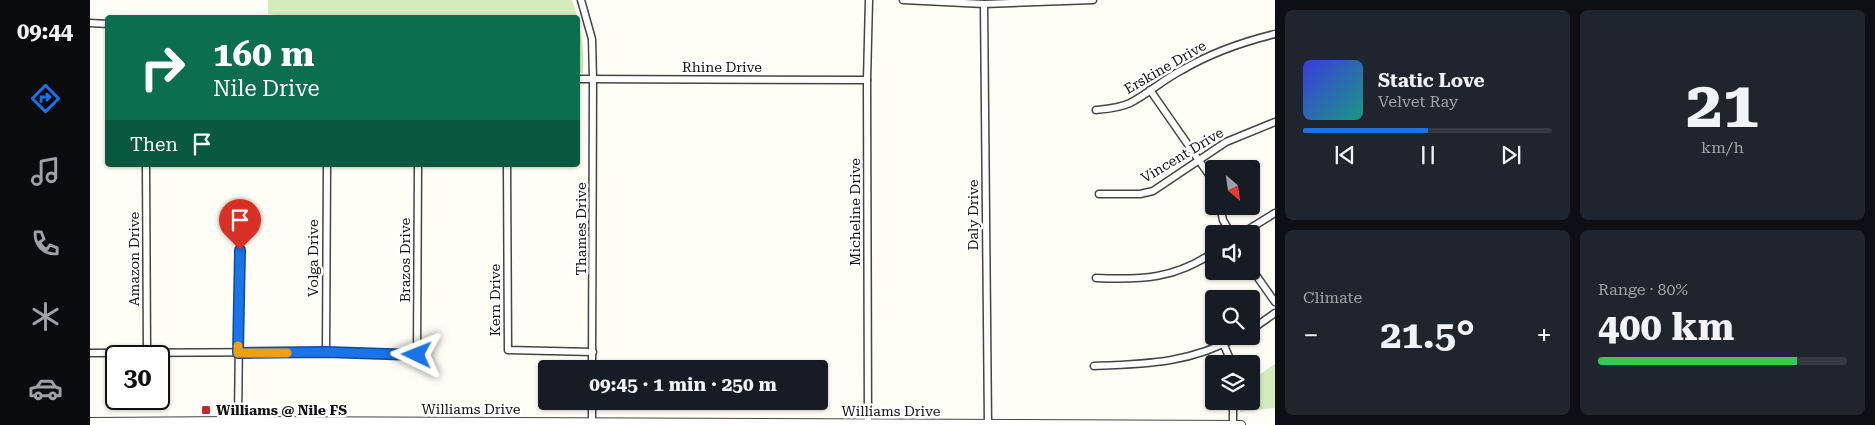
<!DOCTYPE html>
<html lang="en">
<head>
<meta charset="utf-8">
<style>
	:root { --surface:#171b24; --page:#20242c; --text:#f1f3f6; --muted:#9ea1a6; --line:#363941; --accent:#1a73e8 }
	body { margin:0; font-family:"Roboto Serif",serif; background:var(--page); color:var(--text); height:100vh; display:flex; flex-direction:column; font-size:19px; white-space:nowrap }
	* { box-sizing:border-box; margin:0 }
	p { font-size:16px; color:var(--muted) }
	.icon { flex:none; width:28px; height:28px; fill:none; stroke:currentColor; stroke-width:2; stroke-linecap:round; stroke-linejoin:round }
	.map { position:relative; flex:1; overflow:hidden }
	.panel { display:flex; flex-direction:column; gap:10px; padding:10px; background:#0d0f14; width:600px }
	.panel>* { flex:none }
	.guide { position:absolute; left:15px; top:15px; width:475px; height:152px; border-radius:5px; box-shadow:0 1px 4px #0004; background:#0b6e4f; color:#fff; overflow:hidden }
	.needle { width:32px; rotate:151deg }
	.tools { position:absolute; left:1115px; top:160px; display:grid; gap:10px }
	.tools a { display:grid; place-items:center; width:55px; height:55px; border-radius:5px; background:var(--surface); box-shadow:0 1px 4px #0004; font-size:25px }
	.speed { position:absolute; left:15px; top:345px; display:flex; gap:10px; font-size:25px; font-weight:700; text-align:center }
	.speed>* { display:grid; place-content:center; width:65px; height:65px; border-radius:50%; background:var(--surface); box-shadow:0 1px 4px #0004; line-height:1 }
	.speed .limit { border:2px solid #111; border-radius:8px; background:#fff; color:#111 }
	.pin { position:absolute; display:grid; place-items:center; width:42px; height:42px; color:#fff; margin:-51px -21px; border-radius:50% 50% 50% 0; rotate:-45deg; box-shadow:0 0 5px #0007 }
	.pin .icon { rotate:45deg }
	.me { position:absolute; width:55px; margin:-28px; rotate:272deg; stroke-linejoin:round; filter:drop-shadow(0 0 4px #0008) }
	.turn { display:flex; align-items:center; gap:18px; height:105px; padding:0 25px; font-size:22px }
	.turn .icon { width:65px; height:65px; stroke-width:2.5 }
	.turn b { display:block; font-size:35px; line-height:42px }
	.then { display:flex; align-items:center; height:48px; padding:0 25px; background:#0003; gap:10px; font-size:19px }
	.big { font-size:38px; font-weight:700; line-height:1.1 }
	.panel .widget { flex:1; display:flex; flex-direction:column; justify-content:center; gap:8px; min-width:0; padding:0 18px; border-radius:8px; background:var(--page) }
	.panel .dial { align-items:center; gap:0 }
	.dial b { font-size:65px; line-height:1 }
	.song { display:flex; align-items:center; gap:15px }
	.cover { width:60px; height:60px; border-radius:8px; background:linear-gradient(135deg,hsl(240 70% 55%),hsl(170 70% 35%)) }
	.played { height:5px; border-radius:2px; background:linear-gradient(90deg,var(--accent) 50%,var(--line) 50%) }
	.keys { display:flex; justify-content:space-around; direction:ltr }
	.heat { display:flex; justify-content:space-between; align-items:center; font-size:28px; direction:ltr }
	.charge { height:8px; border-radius:4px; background:linear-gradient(90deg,#34c759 80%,var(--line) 0) }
	.panel .tiles { flex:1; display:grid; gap:10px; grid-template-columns:repeat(2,1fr) }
	.trip { position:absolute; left:448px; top:360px; width:290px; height:50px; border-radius:5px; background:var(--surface); box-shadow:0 1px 4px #0004; font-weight:700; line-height:50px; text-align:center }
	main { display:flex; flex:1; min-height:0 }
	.menu { display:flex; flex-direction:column; width:90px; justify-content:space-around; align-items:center; background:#090b0e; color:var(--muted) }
	.menu .icon { width:35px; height:35px }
	.menu .selected { color:var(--accent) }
	.menu b { font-size:22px; color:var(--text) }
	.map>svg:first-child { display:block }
</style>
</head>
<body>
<main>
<nav class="menu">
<b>09:44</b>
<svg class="icon selected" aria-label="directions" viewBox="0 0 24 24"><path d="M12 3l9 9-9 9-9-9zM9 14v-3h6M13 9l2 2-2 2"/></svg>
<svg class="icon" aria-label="music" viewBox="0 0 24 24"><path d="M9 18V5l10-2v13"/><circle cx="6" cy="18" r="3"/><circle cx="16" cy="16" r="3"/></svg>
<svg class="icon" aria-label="phone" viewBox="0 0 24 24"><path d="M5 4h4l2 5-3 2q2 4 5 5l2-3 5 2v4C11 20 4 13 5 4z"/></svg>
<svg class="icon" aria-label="climate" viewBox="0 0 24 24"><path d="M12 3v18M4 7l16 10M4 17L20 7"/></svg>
<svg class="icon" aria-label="car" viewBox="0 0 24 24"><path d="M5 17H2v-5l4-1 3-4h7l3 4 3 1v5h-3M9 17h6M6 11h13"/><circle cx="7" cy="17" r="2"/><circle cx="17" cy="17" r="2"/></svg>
</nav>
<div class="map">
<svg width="1185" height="425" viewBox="0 0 1185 425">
	<rect width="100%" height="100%" fill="#fffdf5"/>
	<!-- green -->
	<g fill="#d5ebbd">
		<path d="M178,0H482C490,24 495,47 493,73H488V18L200,17L178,14Z"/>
		<path d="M1185,364V408L1150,412L1152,401H1161V377L1167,376Z"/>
	</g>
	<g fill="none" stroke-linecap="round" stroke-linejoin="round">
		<!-- minor casing -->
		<g stroke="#444" stroke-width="9">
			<g id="minor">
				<path d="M491,0L502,39L503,79L502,369"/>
				<path d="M813,0L894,4L1003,0"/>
				<path d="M894,4L898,425"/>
				<path d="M0,23L18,24"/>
				<path d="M488,79L777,80"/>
				<path d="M1060,90L1124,182"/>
				<path d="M1006,110C1017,109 1030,108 1040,103C1058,94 1074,79 1092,70C1121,53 1152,42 1185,34"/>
				<path d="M56,165L57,353"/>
				<path d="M417,165L418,350L503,352"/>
				<path d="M1009,194H1050L1063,191L1136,142L1185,122"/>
				<path d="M1130,206L1133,220L1141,234"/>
				<path d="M1151,234L1185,213"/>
				<path d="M1161,268L1185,302"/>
				<path d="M1006,278C1051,280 1085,279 1124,252"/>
				<path d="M1161,330L1185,313"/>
				<path d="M1134,345L1142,364"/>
				<path d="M236,352L237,165"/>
				<path d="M0,353L236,352L327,355L328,165"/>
				<path d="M1004,366C1058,364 1101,363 1149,336"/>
				<path d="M148,421L150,250"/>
				<path d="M502,422V401"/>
				<path d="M778,424L777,80L779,0"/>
				<path d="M1143,425V401"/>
			</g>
		</g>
		<!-- tertiary casing -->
		<g stroke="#444" stroke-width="10">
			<path id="tertiary" d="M0,422L148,421L1151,425"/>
		</g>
		<!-- minor -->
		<use href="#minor" stroke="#fff" stroke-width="6"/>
		<!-- tertiary -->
		<use href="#tertiary" stroke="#fff" stroke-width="8"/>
	</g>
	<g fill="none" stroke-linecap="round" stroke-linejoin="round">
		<!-- route casing -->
		<g stroke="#114b97" stroke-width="12">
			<path id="route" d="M150,250L148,353L236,352L327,355"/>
		</g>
		<!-- route -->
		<use href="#route" stroke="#1a73e8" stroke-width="9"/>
		<!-- slow -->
		<path stroke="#f59e0b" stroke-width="9" d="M148,346V353H197"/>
	</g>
	<!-- markers -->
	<rect fill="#c4262e" stroke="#fff" stroke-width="2" x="111" y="405" width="10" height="10" rx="2.5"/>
	<g text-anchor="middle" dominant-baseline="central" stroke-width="5" stroke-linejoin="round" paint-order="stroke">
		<!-- street labels -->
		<g font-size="14" fill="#111" stroke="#fff">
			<text x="632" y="67">Rhine Drive</text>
			<text transform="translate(1075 67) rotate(-30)">Erskine Drive</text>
			<text transform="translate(1092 155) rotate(-31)">Vincent Drive</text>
			<text transform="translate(765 212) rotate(-90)">Micheline Drive</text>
			<text transform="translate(883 215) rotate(-90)">Daly Drive</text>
			<text transform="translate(491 229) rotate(-90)">Thames Drive</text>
			<text transform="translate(223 258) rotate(-90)">Volga Drive</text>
			<text transform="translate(44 259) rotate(-90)">Amazon Drive</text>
			<text transform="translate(315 260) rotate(-90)">Brazos Drive</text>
			<text transform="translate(405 300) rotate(-90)">Kern Drive</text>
			<text x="381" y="409">Williams Drive</text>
			<text x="801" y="411">Williams Drive</text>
		</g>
		<!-- poi labels -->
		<g font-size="14" font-weight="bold" fill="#111" stroke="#fff" text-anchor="start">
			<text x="126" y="410">Williams @ Nile FS</text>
		</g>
	</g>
</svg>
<div class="tools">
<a><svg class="needle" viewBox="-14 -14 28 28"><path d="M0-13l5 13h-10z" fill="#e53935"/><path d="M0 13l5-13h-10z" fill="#9ea1a6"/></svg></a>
<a><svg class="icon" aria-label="sound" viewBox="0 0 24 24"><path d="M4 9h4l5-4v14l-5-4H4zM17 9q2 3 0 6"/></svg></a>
<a><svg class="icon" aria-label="search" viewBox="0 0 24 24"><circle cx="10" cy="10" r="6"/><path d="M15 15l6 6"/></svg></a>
<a><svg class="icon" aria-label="layers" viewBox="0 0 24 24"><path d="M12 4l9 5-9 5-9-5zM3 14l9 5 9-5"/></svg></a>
</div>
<div class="speed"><div class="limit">30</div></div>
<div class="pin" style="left:150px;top:250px;background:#d93025"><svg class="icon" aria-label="arrive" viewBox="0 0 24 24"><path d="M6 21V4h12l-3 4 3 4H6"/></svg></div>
<svg class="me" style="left:327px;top:355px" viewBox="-20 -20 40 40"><path d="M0-17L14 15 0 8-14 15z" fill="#1a73e8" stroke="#fff" stroke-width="4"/></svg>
<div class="trip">09:45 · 1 min · 250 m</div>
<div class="guide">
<div class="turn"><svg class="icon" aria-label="right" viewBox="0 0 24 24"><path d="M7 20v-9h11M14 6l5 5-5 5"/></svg><div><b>160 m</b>Nile Drive</div></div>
<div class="then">Then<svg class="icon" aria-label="arrive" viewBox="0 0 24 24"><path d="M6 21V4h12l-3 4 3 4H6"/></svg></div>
</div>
</div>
<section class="panel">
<div class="tiles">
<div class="widget">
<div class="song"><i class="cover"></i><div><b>Static Love</b><p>Velvet Ray</p></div></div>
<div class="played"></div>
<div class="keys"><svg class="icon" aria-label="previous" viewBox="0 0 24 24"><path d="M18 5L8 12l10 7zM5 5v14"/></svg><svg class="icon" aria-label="pause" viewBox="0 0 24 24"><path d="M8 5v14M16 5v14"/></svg><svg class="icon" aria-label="next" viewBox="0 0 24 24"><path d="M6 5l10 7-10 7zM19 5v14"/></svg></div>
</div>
<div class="widget dial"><b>21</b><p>km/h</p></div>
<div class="widget"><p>Climate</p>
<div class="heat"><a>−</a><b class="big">21.5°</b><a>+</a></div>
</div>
<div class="widget"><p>Range · 80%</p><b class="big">400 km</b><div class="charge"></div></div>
</div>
</section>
</main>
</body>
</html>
